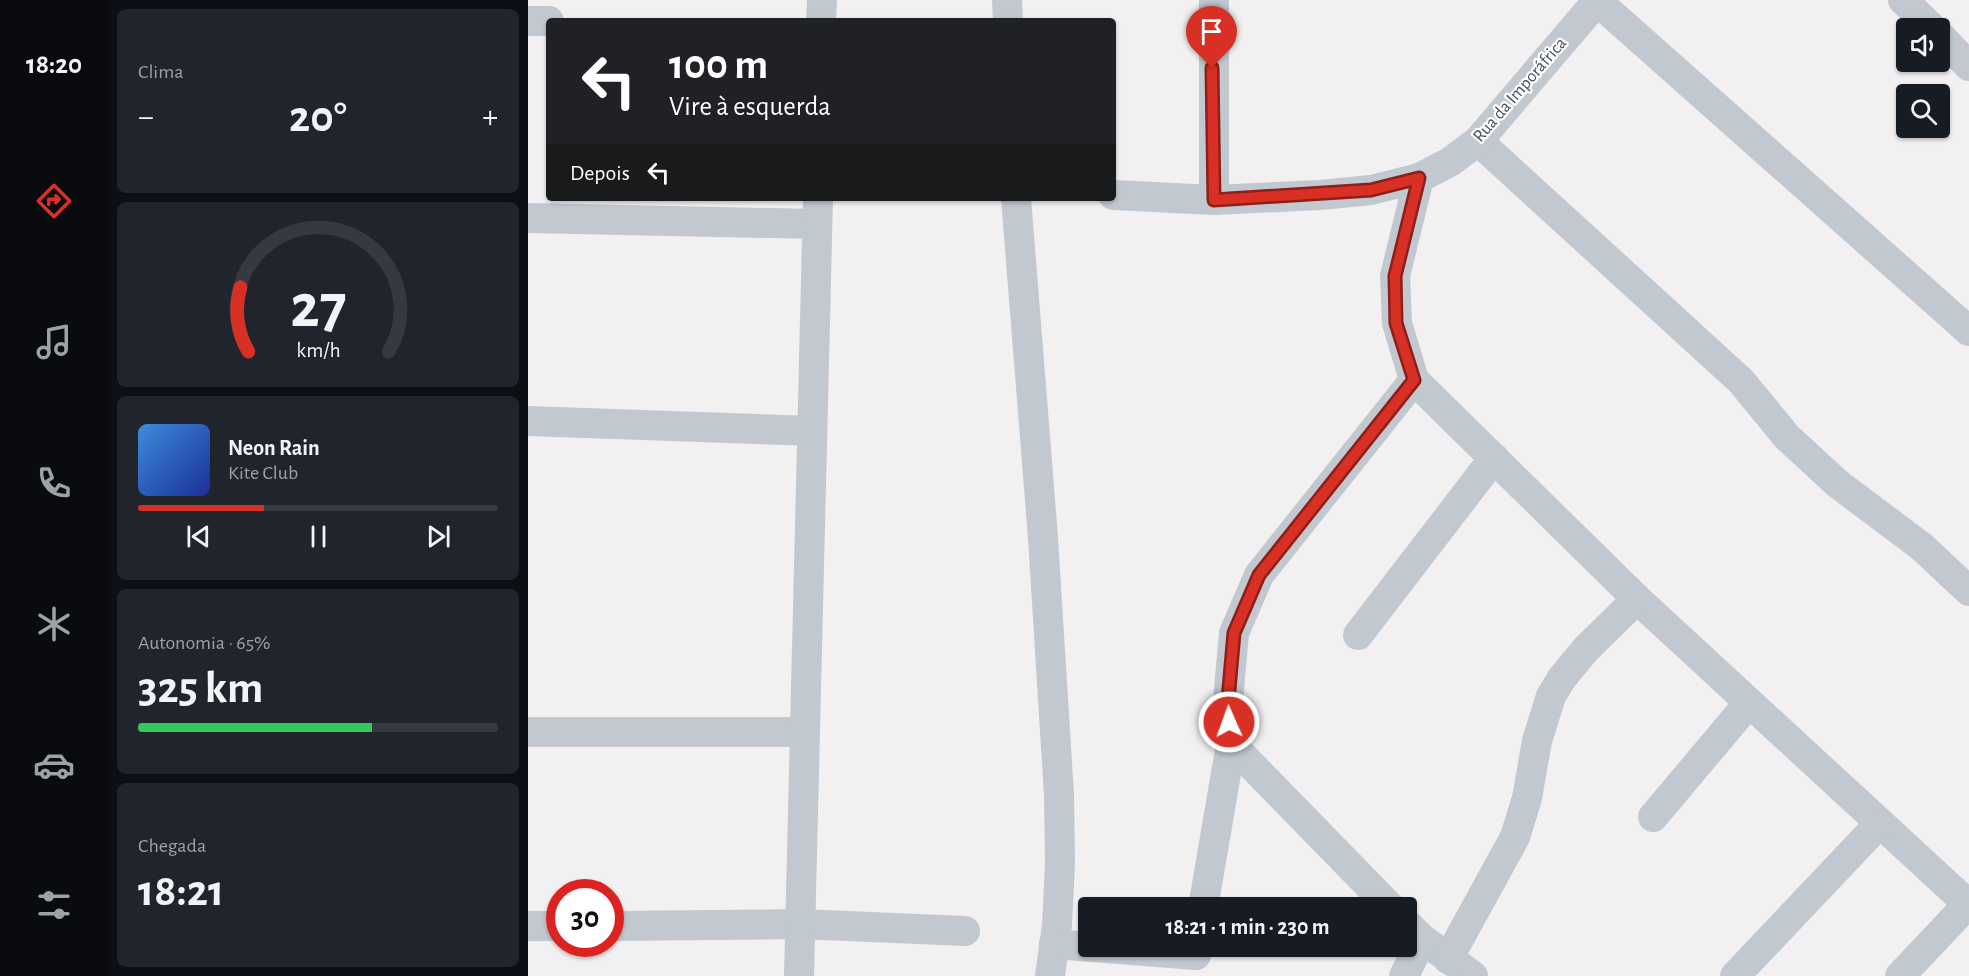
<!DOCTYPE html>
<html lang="pt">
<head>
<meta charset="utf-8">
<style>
	:root { --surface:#171b24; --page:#20242c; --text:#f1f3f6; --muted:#9ea1a6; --line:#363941; --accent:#d93025 }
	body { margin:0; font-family:"Alegreya Sans",sans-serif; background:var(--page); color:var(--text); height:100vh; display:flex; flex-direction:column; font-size:22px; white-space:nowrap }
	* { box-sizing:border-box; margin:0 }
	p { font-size:20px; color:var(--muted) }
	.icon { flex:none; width:33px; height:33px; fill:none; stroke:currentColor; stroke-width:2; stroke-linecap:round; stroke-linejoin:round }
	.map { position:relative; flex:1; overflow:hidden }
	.details { display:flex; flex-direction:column; gap:9px; padding:9px; background:#0d0f14; width:420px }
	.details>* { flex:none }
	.guide { position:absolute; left:18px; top:18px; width:570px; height:183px; border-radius:6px; box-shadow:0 2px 4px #0004; background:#202124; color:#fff; overflow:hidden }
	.controls { position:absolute; left:1368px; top:18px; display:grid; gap:12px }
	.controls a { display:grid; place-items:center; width:54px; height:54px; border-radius:6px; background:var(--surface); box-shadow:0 2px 4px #0004; font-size:30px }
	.speed { position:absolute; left:18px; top:879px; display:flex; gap:12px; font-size:30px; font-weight:700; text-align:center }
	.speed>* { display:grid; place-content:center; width:78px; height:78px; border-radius:50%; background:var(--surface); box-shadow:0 2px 4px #0004; line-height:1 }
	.speed .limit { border:9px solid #d22; background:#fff; color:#111 }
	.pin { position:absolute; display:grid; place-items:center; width:51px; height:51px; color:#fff; margin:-62px -26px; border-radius:50% 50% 50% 0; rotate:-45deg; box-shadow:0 0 6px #0007 }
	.pin .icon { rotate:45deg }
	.me { position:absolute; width:66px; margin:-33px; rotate:358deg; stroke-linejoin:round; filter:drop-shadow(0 0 4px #0008) }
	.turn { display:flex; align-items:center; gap:21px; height:126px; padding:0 24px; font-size:27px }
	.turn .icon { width:78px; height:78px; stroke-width:2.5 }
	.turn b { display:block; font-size:42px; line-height:51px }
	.then { display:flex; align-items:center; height:57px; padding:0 24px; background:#0003; gap:12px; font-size:22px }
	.big { font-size:45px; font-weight:700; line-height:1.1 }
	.details .widget { flex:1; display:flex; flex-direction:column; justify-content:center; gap:9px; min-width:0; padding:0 21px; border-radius:9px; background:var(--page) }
	.details .dial { align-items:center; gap:0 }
	.dial svg { height:156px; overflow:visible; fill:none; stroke:var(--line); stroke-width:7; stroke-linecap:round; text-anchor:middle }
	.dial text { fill:var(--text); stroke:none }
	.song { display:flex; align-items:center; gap:18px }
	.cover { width:72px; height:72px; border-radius:9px; background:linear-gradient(135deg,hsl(210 70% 55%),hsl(230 70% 35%)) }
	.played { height:6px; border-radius:3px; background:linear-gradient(90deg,var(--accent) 35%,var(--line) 35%) }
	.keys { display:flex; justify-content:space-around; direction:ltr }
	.heat { display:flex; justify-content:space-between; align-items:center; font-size:33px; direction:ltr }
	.charge { height:9px; border-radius:4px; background:linear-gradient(90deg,#34c759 65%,var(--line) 0) }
	.trip { position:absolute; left:550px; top:897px; width:339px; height:60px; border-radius:6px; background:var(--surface); box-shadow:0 2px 4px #0004; font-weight:700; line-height:60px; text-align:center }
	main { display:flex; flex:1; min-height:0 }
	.tabs { display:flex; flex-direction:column; width:108px; justify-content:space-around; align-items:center; background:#090b0e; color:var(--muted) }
	.tabs .icon { width:42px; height:42px }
	.tabs .active { color:var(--accent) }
	.tabs b { font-size:27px; color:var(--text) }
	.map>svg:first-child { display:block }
</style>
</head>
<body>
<main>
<nav class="tabs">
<b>18:20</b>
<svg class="icon active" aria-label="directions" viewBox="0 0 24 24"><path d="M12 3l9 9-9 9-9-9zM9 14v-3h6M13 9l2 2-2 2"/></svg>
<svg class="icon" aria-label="music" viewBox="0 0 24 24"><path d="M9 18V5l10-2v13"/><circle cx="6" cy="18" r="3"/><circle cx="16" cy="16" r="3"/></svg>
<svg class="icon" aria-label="phone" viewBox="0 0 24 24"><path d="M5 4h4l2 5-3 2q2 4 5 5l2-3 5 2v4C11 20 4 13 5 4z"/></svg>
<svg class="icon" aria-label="climate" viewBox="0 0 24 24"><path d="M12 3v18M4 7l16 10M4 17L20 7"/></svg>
<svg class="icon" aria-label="car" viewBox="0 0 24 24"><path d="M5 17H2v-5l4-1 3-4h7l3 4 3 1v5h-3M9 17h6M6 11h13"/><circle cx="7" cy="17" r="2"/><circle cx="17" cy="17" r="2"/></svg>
<svg class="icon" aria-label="filters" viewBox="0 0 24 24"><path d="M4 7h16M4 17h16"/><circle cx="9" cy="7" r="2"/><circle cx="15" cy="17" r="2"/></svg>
</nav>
<section class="details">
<div class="widget"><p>Clima</p>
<div class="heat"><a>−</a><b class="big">20°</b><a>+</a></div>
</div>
<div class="widget dial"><svg viewBox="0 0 100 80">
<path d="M14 69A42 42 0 1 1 86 69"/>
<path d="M14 69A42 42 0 0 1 10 36" stroke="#d93025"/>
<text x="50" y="56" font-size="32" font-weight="700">27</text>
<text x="50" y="72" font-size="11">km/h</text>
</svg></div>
<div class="widget">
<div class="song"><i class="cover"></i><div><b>Neon Rain</b><p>Kite Club</p></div></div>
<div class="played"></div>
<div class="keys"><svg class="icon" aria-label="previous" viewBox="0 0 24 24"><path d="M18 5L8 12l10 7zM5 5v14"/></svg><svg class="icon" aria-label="pause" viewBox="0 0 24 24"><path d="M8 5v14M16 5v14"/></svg><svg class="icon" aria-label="next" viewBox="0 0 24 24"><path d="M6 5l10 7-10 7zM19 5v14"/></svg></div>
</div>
<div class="widget"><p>Autonomia · 65%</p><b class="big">325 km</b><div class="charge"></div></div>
<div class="widget"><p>Chegada</p><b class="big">18:21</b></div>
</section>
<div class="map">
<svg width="1441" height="976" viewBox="0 0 1441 976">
	<rect width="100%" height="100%" fill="#f2f0f0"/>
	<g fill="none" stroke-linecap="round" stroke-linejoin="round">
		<!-- minor -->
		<g stroke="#c2c8d0" stroke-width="30">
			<path d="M479,0L480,21"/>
			<path d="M686,0V200"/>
			<path d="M1375,0L1404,28"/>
			<path d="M1069,1L1441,331"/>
			<path d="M0,21H21"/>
			<path d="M293,21L294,0"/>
			<path d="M1412,36L1441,66"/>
			<path d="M950,141L1213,381L1259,437L1310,484L1394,547L1441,591"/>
			<path d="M891,178L867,276L869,323L886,380L1109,599L1441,905"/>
			<path d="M585,195L686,200L792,195L843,190L891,178L922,162L950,141L1070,0"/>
			<path d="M488,198L515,538L531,795L532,863L529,925L522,976"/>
			<path d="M0,218L289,224"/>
			<path d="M0,421L284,431"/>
			<path d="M830,635L966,458"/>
			<path d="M0,732H276"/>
			<path d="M1125,817L1220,704"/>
			<path d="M675,908L703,744"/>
			<path d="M863,908L703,744L700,700L706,633L731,575L886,380"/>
			<path d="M879,924L894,939L945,976"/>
			<path d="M0,926H32"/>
			<path d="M82,926L272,924L437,931"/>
			<path d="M526,944L668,955"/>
			<path d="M920,959L987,837L999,798L1009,741L1023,696L1034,678L1058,649L1109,599"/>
			<path d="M271,976L290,198"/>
			<path d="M876,976L894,939"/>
			<path d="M1207,976L1352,823"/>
			<path d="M1372,976L1440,904"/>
		</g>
	</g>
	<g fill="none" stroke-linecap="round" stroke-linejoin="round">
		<!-- route casing -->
		<g stroke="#8d1f18" stroke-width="15">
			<path id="route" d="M684,68L686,200L843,190L891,178L867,276L868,323L886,380L731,575L706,633L700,700L701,722"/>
		</g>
		<!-- route -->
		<use href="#route" stroke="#d93025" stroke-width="10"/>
	</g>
	<g text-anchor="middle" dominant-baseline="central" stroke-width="4.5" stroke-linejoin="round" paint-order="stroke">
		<!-- street labels -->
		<g font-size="18" fill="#4a505b" stroke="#fff">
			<text transform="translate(992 90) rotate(-49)">Rua da Imporáfrica</text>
		</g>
	</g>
</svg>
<div class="controls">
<a><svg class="icon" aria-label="sound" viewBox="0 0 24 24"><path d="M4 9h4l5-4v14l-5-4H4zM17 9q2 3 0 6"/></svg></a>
<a><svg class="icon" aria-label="search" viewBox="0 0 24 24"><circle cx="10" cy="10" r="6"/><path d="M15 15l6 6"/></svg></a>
</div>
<div class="speed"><div class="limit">30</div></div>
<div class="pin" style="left:684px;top:68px;background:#d93025"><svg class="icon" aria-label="arrive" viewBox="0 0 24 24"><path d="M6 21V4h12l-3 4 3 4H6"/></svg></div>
<svg class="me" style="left:701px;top:722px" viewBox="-20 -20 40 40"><circle r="17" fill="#d93025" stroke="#fff" stroke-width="3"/><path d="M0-11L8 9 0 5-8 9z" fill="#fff"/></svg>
<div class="trip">18:21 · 1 min · 230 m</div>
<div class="guide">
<div class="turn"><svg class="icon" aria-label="left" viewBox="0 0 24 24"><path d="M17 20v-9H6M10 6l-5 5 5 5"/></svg><div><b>100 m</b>Vire à esquerda</div></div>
<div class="then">Depois<svg class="icon" aria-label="left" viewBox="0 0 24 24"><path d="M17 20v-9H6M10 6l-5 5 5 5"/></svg></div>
</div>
</div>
</main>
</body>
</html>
